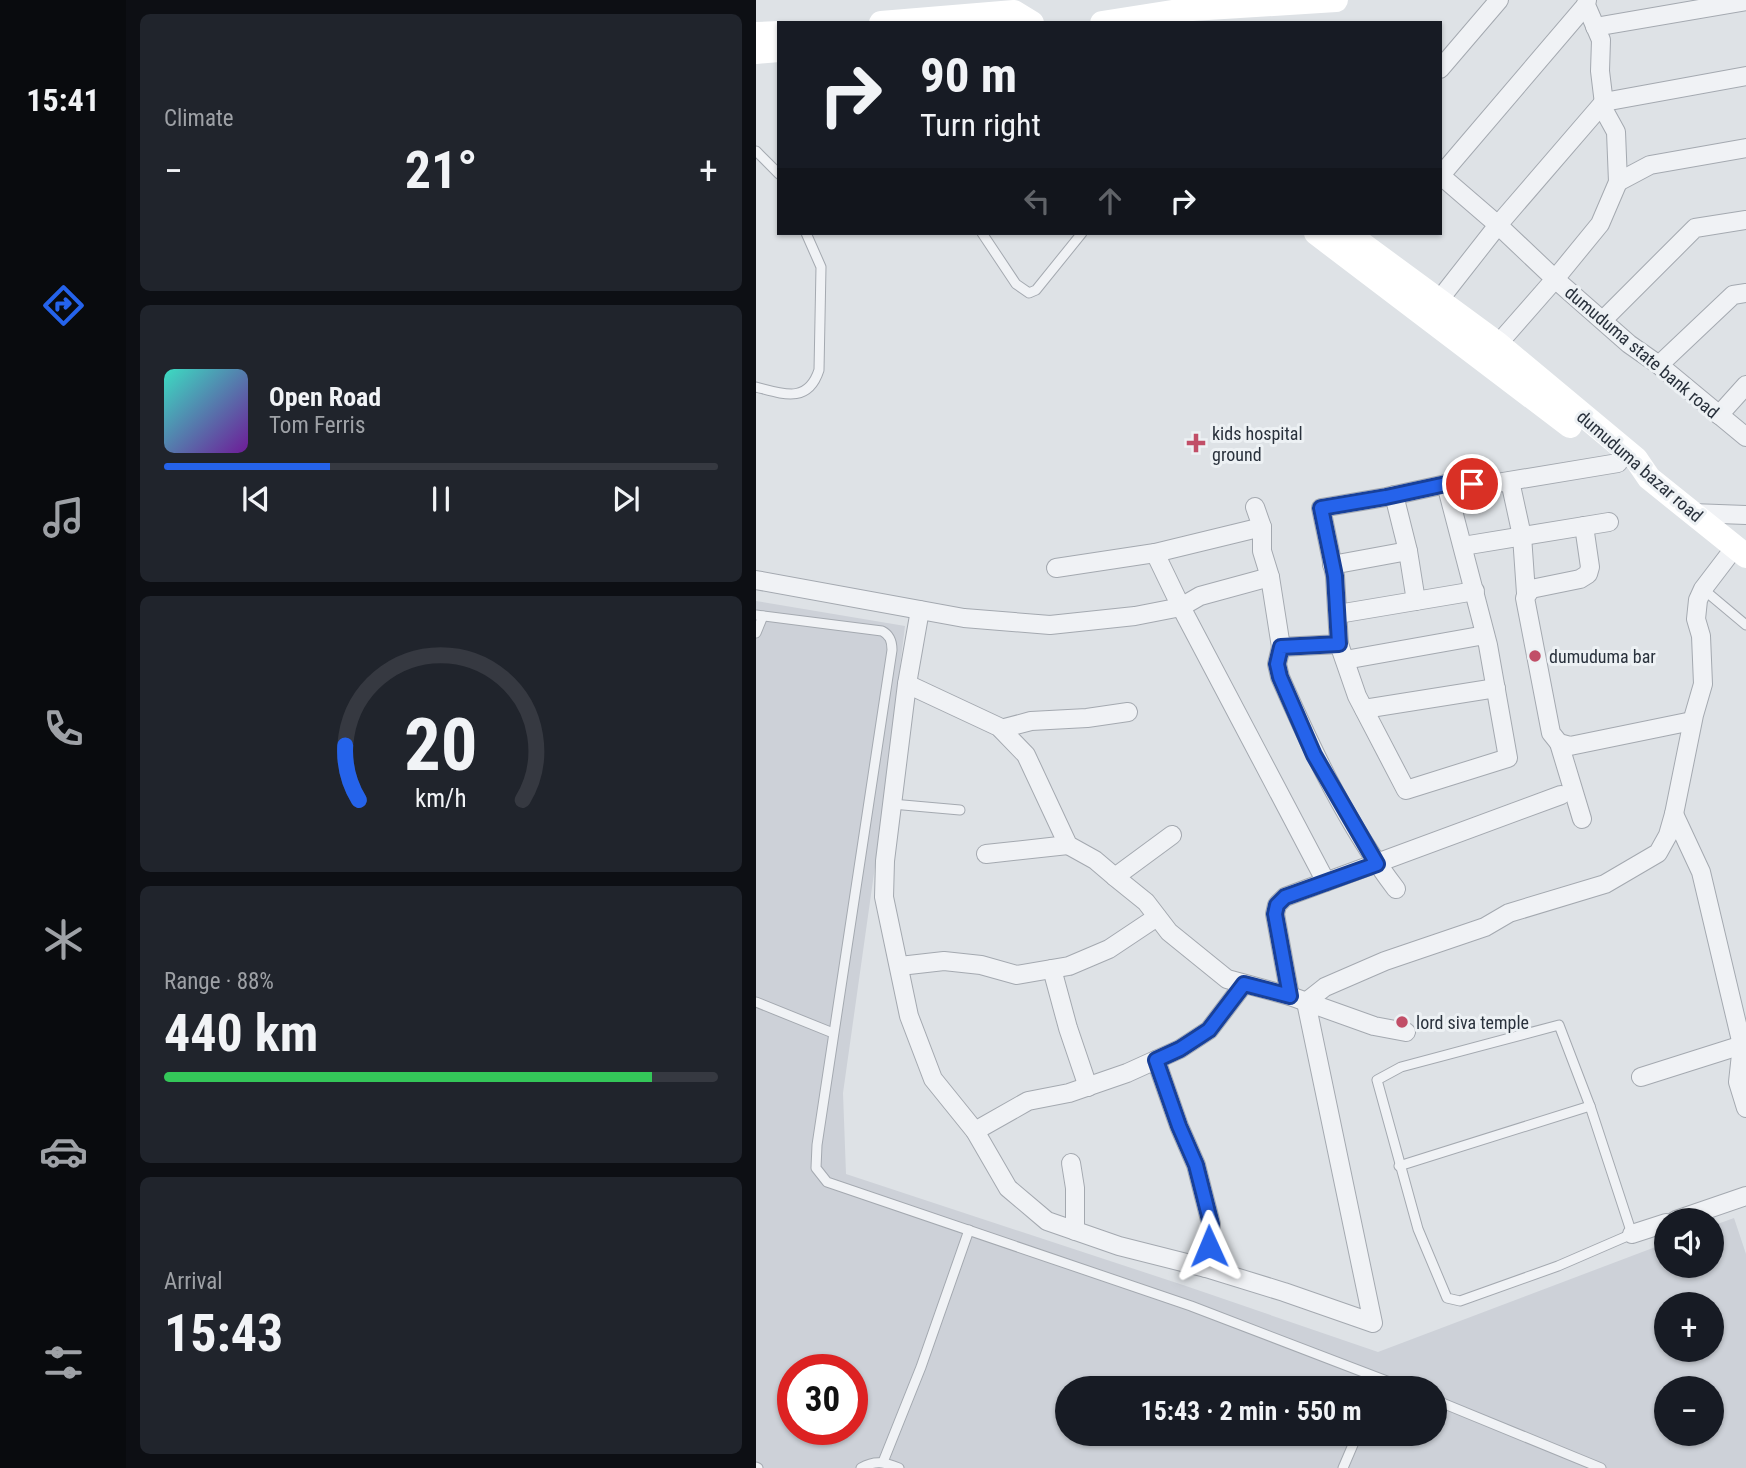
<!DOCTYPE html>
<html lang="en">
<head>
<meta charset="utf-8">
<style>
	:root { --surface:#171b24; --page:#20242c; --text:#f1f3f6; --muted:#9ea1a6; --line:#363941; --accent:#2563eb }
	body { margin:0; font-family:"Roboto Condensed",sans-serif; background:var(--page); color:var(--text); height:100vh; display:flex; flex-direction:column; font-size:26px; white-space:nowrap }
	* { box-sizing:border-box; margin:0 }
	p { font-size:23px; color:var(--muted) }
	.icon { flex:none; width:38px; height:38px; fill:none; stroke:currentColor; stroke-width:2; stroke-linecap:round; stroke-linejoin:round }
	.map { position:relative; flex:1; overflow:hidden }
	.panel { display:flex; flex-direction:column; gap:14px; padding:14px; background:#0d0f14; width:630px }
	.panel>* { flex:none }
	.hud { position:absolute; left:21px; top:21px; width:665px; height:214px; border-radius:0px; box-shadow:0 2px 5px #0004; background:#171b24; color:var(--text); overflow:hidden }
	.buttons { position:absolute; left:898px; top:1208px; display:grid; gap:14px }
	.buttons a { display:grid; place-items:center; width:70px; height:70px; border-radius:50%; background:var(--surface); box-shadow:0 2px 5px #0004; font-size:35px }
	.speed { position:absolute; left:21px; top:1354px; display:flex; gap:14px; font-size:35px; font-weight:700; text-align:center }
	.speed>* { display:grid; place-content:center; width:91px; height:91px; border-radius:50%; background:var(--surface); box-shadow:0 2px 5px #0004; line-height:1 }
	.speed .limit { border:10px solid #d22; background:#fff; color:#111 }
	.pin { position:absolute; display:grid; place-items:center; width:60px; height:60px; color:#fff; margin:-30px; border:4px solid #fff; border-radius:50%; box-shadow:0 2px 7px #0007 }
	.me { position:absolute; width:77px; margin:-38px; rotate:359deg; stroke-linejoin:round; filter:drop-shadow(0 0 5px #0008) }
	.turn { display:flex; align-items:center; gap:24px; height:147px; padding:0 28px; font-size:32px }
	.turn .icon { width:91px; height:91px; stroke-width:2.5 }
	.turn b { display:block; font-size:49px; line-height:60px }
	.lanes { display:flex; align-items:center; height:66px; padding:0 28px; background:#0003; justify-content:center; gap:35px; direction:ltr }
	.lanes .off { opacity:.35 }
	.big { font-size:52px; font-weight:700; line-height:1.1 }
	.panel .tile { flex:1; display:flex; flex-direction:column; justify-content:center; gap:10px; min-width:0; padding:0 24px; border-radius:10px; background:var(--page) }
	.panel .dial { align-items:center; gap:0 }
	.dial svg { height:182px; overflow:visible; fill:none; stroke:var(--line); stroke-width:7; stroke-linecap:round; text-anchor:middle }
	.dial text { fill:var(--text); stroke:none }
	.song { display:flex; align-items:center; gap:21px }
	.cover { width:84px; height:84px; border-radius:10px; background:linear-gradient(135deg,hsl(170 70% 55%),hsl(280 70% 35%)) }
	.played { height:7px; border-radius:4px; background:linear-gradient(90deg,var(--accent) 30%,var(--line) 30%) }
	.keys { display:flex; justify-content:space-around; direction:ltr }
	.heat { display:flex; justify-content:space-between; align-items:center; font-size:38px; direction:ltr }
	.charge { height:10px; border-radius:5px; background:linear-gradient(90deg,#34c759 88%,var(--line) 0) }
	.trip { position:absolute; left:299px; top:1376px; width:392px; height:70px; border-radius:35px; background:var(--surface); box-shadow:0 2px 5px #0004; font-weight:700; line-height:70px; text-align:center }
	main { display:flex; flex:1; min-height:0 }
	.tabs { display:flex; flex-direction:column; width:126px; justify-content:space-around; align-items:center; background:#090b0e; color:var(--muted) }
	.tabs .icon { width:49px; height:49px }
	.tabs .on { color:var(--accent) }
	.tabs b { font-size:32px; color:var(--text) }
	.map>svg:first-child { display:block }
</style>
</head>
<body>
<main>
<nav class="tabs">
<b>15:41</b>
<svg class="icon on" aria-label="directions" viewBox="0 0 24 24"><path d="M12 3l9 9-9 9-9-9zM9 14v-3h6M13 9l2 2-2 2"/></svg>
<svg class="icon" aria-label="music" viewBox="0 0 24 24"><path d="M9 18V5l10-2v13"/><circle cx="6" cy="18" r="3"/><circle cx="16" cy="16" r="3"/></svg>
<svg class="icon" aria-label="phone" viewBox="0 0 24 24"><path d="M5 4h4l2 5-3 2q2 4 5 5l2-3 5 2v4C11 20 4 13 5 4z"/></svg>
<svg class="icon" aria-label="climate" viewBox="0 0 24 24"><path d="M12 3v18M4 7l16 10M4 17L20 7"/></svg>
<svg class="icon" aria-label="car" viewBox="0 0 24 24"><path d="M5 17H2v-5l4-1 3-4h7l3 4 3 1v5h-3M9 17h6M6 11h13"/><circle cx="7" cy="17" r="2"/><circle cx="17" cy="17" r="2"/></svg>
<svg class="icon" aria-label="filters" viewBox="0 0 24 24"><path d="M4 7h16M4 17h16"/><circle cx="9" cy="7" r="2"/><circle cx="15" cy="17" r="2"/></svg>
</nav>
<section class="panel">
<div class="tile"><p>Climate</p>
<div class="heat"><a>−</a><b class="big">21°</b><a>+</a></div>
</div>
<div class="tile">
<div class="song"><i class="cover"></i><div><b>Open Road</b><p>Tom Ferris</p></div></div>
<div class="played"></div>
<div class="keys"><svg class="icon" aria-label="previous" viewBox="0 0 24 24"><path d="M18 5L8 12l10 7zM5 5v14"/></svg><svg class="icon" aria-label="pause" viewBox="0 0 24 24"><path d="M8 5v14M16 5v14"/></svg><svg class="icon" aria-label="next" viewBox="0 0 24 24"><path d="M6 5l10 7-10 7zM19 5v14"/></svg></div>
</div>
<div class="tile dial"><svg viewBox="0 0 100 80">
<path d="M14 69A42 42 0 1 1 86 69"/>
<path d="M14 69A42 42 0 0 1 8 45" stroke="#2563eb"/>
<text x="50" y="56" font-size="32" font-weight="700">20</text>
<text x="50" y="72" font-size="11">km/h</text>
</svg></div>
<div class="tile"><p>Range · 88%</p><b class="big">440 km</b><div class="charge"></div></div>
<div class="tile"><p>Arrival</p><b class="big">15:43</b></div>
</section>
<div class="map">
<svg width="990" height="1468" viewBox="0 0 990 1468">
	<rect width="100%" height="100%" fill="#dee2e6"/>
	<!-- built -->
	<path fill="#cdd1d8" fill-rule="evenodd" d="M0,601L149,626L122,845L87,1093L90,1174L430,1286L622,1352L910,1243V1265H956V1226L978,1218L990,1254V1468H0ZM910,1304H956V1349H910ZM37,1370H96V1430H37ZM312,1388H679V1433H312ZM910,1388H956V1433H910Z"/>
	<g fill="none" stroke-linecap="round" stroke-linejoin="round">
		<!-- lane casing -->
		<g stroke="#a4a9b0" stroke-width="11">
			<g id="lane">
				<path d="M0,151L23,174"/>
				<path d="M226,233L260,284L273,293L280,290L326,233"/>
				<path d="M0,387C27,394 52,404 63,370L65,267L50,233"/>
				<path d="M947,589L990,625"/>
				<path d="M0,615L126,631C134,635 136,641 136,650L61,1145L60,1168L71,1182L435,1306L649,1388"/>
				<path d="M0,633L7,616"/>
				<path d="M136,804L204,810"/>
				<path d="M0,1002L77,1033"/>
				<path d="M803,1025L834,1106L876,1234L802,1266L704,1301L691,1298L662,1229L621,1080L645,1067Z"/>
				<path d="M643,1166L834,1106"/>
				<path d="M679,1400L845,1468"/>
				<path d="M127,1462L165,1367L213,1230"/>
				<path d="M0,1467L2,1468"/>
				<path d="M105,1468C119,1460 128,1462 143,1468"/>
				<path d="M587,1468L602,1433"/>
			</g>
		</g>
		<!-- street casing -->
		<g stroke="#a4a9b0" stroke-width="20">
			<g id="street">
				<path d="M831,0L830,5L845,40L844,71L849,112L860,132L862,182L844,224L799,279L873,344L903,365L990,437"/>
				<path d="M839,27L990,1"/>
				<path d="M684,69L743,0"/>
				<path d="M684,175L742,225L848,102L990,76"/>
				<path d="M685,175L830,5"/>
				<path d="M862,182L894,165L990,148"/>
				<path d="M684,299L742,225L799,279L742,344"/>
				<path d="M848,319L939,228L990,220"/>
				<path d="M903,365L977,295L990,293"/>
				<path d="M963,415L990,385"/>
				<path d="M754,481L766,536L770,593"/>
				<path d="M499,507L506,527V551L514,577L525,647L583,644L579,576L565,508L630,497L690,484L741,483L862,463"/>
				<path d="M936,513L990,515"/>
				<path d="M828,526L834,567L832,574L824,579L775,589L769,598L795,733L803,743L814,746L936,721"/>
				<path d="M506,527L399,553L425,607L570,882"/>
				<path d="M707,546L853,522"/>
				<path d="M652,551L660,601"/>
				<path d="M576,565L652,551L638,495"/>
				<path d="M300,568L399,553"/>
				<path d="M0,580L208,618L294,625L379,616L425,607L444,596L514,577"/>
				<path d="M164,610L151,684L243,727L270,755L312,845L339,860L359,877"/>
				<path d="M582,614L719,591"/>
				<path d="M583,644L601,696L650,790L752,758L732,645L690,484"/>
				<path d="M525,647L521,664L524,677C556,750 591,825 640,889"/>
				<path d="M589,660L729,635"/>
				<path d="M151,684L129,861L128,897L153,1016L177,1079L219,1131L252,1188L291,1221L363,1246L450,1268L528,1292L617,1323L550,1002L569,987L629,961L729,927L753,913L849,884L902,853L912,835L918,814L938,715L947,684L945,636L940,619L942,600L947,589L979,547"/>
				<path d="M608,709L740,688"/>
				<path d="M245,729L275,721L331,718L372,712"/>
				<path d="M803,743L826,819"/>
				<path d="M918,814L945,872L986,1045L982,1082L990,1108"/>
				<path d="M416,835L359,877L390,902L413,932L471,979L534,996L618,1026L650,1032"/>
				<path d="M230,854L312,845"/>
				<path d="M144,966L188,961L225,965L261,975L313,966L353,949L401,917"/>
				<path d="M296,969L312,1028L332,1087"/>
				<path d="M534,996L519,914L521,905L529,897L805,795"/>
				<path d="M400,1060L423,1126L440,1165L455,1224L450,1268"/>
				<path d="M885,1077L986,1045"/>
				<path d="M219,1131L272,1101L313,1093L371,1073L424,1049L453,1030L488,984"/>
				<path d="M315,1163L319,1188V1231"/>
				<path d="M920,1220L990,1196"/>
				<path d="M876,1234L910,1223"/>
			</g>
		</g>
		<!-- lane -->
		<use href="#lane" stroke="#f0f2f5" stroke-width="9"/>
		<!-- street -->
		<use href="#street" stroke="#f0f2f5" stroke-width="18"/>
		<!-- secondary -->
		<g stroke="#fff" stroke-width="24">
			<path d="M125,23L258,12L276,23"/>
			<path d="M346,23L436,9L580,0"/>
			<path d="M0,34L23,33"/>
			<path d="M0,52L23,50"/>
			<path d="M560,233L814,426"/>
			<path d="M591,233L742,344L880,459L893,478L990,556"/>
		</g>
	</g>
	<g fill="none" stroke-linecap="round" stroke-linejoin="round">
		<!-- route casing -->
		<g stroke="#184099" stroke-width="18">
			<path id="route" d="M453,1246L455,1224L440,1165L423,1126L400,1060L424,1049L453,1030L488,984L534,996L519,914L521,905L529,897L621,864L558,755L524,677L521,664L525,647L583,644L579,576L565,508L630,497L690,484H716"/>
		</g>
		<!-- route -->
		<use href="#route" stroke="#2563eb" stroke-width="12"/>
	</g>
	<!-- markers -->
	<g fill="#c14e67" stroke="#edf1f4" stroke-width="2.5">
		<path d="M436.5 432.5h7v7h7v7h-7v7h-7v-7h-7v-7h7z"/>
		<circle cx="779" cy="656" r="7"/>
		<circle cx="646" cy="1022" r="7"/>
	</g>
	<g text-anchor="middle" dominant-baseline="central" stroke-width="6" stroke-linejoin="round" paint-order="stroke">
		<!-- street labels -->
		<g font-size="18" fill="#29313c" stroke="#edf1f4">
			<text transform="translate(886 352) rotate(40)">dumuduma state bank road</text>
			<text transform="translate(884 466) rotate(41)">dumuduma bazar road</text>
		</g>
		<!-- poi labels -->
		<g font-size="18" fill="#29313c" stroke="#edf1f4" text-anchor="start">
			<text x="456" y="433">kids hospital<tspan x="456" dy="21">ground</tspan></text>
			<text x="793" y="656">dumuduma bar</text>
			<text x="660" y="1022">lord siva temple</text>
		</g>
	</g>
</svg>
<div class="buttons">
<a><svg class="icon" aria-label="sound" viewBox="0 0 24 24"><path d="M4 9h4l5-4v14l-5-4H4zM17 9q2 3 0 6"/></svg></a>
<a>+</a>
<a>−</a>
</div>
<div class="speed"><div class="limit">30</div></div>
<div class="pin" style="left:716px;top:484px;background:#d93025"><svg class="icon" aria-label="arrive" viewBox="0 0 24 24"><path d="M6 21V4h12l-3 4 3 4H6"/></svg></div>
<svg class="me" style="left:453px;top:1246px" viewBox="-20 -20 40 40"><path d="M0-17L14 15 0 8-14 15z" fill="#2563eb" stroke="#fff" stroke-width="4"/></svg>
<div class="trip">15:43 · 2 min · 550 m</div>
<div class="hud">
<div class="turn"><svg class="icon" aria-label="right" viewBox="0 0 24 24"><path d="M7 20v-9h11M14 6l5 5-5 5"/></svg><div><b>90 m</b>Turn right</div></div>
<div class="lanes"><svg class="icon off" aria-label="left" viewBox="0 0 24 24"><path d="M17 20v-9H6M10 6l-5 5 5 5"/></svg><svg class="icon off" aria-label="ahead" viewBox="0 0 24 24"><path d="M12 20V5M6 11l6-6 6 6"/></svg><svg class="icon" aria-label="right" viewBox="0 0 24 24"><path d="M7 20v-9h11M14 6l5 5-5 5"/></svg></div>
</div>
</div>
</main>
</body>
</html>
